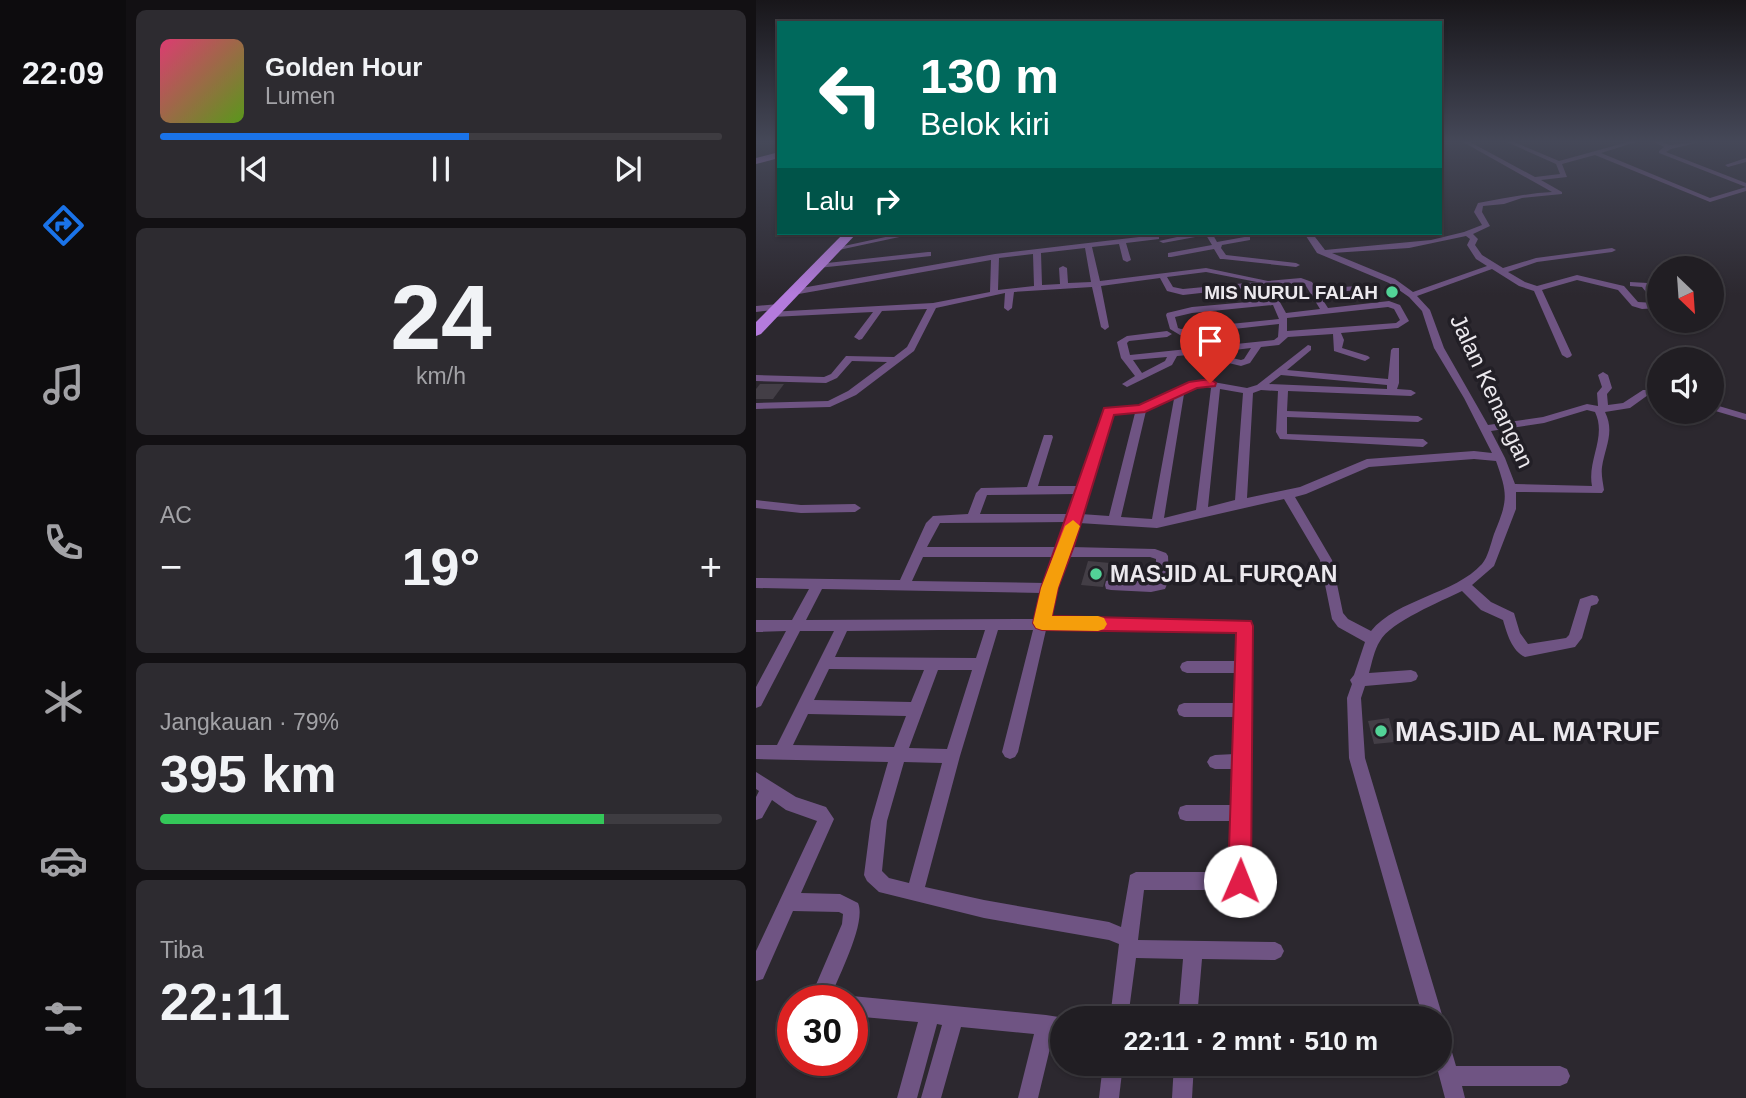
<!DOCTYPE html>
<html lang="id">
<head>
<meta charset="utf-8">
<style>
	:root { --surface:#211e23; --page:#2d2b30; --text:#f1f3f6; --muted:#a2a2a6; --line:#3e3c41; --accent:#1a73e8 }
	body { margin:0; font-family:Arial,sans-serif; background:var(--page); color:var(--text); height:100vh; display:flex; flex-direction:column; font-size:26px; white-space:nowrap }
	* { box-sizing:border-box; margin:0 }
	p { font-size:23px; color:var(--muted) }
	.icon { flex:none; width:38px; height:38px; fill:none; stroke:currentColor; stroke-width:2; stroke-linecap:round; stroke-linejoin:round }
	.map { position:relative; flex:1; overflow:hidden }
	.drawer { display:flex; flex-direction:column; gap:10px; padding:10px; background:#121013; width:630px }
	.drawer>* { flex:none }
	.top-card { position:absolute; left:21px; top:21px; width:665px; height:214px; border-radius:0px; box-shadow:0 2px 5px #0004,0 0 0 2px var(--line); background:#00695c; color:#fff; overflow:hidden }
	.needle { width:46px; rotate:155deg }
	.buttons { position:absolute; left:891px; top:256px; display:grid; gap:14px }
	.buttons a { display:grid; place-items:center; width:77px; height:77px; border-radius:50%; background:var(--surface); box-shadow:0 2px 5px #0004,0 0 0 2px var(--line); font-size:35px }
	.speed { position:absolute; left:21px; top:985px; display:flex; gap:14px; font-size:35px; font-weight:700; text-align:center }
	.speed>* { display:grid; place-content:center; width:91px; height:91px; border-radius:50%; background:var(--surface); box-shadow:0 2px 5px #0004,0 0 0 2px var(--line); line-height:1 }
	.speed .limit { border:10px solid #d22; background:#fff; color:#111 }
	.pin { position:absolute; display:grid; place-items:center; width:60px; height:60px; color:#fff; margin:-72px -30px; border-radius:50% 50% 50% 0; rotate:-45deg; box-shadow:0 0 7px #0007 }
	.pin .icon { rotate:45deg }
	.me { position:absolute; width:77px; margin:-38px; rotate:1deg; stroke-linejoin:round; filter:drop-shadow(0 0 5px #0008) }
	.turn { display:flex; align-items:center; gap:24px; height:147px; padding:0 28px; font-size:32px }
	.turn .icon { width:91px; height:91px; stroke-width:2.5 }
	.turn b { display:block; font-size:49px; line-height:60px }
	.then { display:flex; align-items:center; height:66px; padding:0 28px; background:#0003; gap:14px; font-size:26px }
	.big { font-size:52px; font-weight:700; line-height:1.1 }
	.drawer .tile { flex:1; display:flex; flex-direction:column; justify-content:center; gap:10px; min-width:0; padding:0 24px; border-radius:10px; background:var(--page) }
	.drawer .dial { align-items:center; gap:0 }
	.dial b { font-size:91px; line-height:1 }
	.song { display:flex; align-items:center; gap:21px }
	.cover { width:84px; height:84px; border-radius:10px; background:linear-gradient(135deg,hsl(340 70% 55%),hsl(90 70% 35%)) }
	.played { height:7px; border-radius:4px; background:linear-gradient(90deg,var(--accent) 55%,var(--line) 55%) }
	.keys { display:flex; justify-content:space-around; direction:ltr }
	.heat { display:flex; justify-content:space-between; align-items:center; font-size:38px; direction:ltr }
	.charge { height:10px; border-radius:5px; background:linear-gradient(90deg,#34c759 79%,var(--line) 0) }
	.trip { position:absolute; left:294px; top:1006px; width:402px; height:70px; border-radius:35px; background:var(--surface); box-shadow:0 2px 5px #0004,0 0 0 2px var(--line); font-weight:700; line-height:70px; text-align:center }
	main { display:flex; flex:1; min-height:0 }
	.tab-bar { display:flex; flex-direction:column; width:126px; justify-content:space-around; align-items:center; background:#0d0c0e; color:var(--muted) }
	.tab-bar .icon { width:49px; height:49px }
	.tab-bar .on { color:var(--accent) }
	.tab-bar b { font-size:32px; color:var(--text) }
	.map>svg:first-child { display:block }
</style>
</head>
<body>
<main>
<nav class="tab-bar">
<b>22:09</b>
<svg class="icon on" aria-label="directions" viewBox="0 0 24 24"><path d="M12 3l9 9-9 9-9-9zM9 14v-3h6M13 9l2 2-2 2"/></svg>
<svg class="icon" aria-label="music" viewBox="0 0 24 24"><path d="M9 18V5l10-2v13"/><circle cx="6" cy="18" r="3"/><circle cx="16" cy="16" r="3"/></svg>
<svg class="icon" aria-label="phone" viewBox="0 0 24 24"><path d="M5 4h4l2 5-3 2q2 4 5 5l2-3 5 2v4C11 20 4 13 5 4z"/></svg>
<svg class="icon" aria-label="climate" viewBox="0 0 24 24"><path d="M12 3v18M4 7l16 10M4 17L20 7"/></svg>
<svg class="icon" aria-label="car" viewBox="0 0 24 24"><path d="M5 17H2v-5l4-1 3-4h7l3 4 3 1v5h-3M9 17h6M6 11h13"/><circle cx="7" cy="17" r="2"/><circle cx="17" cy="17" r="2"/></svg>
<svg class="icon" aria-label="filters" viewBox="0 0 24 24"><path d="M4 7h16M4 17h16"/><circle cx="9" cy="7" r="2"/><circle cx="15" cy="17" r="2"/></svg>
</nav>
<section class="drawer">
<div class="tile">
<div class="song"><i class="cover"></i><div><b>Golden Hour</b><p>Lumen</p></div></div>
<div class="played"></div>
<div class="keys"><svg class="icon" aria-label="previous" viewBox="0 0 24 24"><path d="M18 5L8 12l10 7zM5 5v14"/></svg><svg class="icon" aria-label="pause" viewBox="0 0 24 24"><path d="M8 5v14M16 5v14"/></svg><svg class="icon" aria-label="next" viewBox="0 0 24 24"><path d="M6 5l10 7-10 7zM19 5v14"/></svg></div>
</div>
<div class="tile dial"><b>24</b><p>km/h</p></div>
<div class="tile"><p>AC</p>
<div class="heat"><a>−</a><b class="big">19°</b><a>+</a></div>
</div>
<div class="tile"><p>Jangkauan · 79%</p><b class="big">395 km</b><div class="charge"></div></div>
<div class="tile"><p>Tiba</p><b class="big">22:11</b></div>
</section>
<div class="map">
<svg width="990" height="1098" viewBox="0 0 990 1098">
	<rect width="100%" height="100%" fill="#2c282f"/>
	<!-- building -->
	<g fill="#433e46">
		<path d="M4,384H28L17,399H0V389Z"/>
		<path d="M332,561L354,563L347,587L325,585Z"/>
		<path d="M633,718L639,742L618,744L612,721Z"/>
	</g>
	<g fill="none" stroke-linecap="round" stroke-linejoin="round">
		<!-- street -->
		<g fill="#6f5483" fill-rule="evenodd">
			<path d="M707,142H714L779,177L804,174L800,164L751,142H758L803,161L872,142H880L845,153L954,198L990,187L903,153V151L908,147L898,142H905L914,145L944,142L915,149L910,152L990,183V191L954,202L839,155L806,164L811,177L785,180L806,192V194L766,198L748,204L727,206L726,212L734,226L717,234L722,239L719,245L726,255L747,268L780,258L856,248L860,250L856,252L781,262L752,272L769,282L781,286L821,275L868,286L882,302L899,303L886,287L874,286V282L892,283L903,297V308L886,309L876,306L862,290L821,280L786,290L816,355L814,357L811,358L806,355L778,291L763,286L736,269L661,296L674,310L688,348L732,425L787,417L831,404L842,406L841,393L846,387L842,375L847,372L852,375L856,388L851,394L852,405L867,403L887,390H903V396L892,395L874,408L849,412C859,432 849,447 846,467C845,475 847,482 848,490L846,493L760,492V509L738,566L716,585L735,602L758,613L764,633L772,644L810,638L813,635L824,599L836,595L841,596L843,600L841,604L835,606L826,638L819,647L769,657C756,651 751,634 747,620L725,610L706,591C686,601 634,622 624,641C618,650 616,663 613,673L655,670L660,672L662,676L660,680L655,682L609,686L605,698L609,758L687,1018L684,1024V1018H667L593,758L591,698L596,684L594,680L598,675L609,642L582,627L576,619L564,560L528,499L401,528L323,523L315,547L399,549L410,553L412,556L413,580L409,589L395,592L355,590L350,589L349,585L350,581L355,580L400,581V559L394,557H312L300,588L293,619L489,620L494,622L496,626L493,881L490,887L484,890H388L382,940L519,942L525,945L528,951L525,957L519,960L446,959L441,1018H422L427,959L380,958L372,1018H354L363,944L353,940L228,918L123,892L111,881L108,875L115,821L132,762L0,759V745H21L78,631H44L5,706L0,708V687L30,631L0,632V620H36L53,589L0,588V578L144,580L170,523L177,516L212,514L220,493L225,488L271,487L288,435H296L297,437L282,486H322L349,409L383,406L421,389L446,380L491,388L501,385L552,345L555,346V350L531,370L632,379L635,350L637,348H643V383L641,389L655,390L660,393L655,396L532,391L531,411L662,416L667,419L662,422L531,417V434L667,439L672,443L667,447L524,439L520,432L522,391L505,390L497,393L491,498L544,487L611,459L718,451L736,453L708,398L678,348L666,311L653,297L633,283L561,253L548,233H556L569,250L675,240L708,232L726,225L718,212L722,203C747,199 771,193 796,192ZM710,236L714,239L711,245L720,259L731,266L657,292L639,279L576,253L653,248ZM525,375L631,385V389L513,384ZM447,386L455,388L440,510L408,518L428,394ZM464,389L487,393L479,500L452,507ZM418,399L396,519L365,517L390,411ZM831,410L839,412C851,437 831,460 836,486L759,484L749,458L735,431L788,423ZM379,413L353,516L325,514L357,414ZM718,459L740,461C752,495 752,500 738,534C735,543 732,557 726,564C699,594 641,599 615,631L592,619L587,613L576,560L539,497L550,494L613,467ZM319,494L314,514H224L231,495ZM311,522L303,547H171L184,523ZM167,557H299L290,583L156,581ZM66,589L286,593L280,619L50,620ZM183,630H229L220,658L79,657L91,631ZM242,630H277L246,752L249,757L254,759L259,757L262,752L290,630L482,632L481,661H431L426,663L424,667L426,671L431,673H481L480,703H428L423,705L421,710L423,715L428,717H480L479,754L459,755L454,757L451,762L454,767L459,769H478L477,805H430L424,807L422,813L424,819L430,821H477L476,872H380L374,875L365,927L353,922L228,900L169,887L204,756ZM73,669L168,670L155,702L58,700ZM182,670H216L191,749L153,748ZM52,714L150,716L138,747L37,745ZM148,762L186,763L153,883L133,878L126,871L131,821Z"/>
			<path d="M990,158V162L972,167L969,165Z"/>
			<path d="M148,233H162L78,251L74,249Z"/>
			<path d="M439,233H456L461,242L494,236V240L466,245L465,248L470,255L540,263L544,265L540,267L467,259H464L458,249L415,257H412V253L456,245L450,235L407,243L403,241Z"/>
			<path d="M400,235H403V239L370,243L375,260L371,262L367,260L363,244L336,247L344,281L450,268L512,281L545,278L556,282L560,289L601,286L605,288L601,290L563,294L572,308L633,301L644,305L653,321L642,328L585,333L588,340L586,348L612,356L614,358L609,361L578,351L577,334L532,337L523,345L505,347L494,363L485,366L444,356L443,354L421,356L416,365L371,387L366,384L379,376L365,358L361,342L371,336L411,331L416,334L411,337L373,341L371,343L374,355L518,340L522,337L523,324L424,335L414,329L410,315L411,313L436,307L514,300L507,286L427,295L411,291L404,278L345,286L353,327L349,330L345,327L336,287L258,292L256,308L252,311L248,308L249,293L180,308L158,351L100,395L74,407L0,409V403L72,401L92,391L131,362L96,361L81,378L70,383L0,381V375L68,377L75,374L90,356L138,357L151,347L171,309L126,311L106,339L103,340L98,337L117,312L16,317L13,316V312L177,303L234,292L235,260L37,295L33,292L34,290L239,254ZM329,248L335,282L312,283L311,268L307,266L303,268L304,284L286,285L285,253ZM277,254L278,286L242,290L243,258ZM450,272L501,282L427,289L417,287L411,277ZM544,283L550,286L564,309L530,313L515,286ZM517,305L523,319L425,329L422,328L419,317L436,313ZM632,307L638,309L644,320L640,323L531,331V318ZM495,348L488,359L485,360L453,353ZM411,357L409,361L386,373L377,360Z"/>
			<path d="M172,252H175V256L62,268L58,266L62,264Z"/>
			<path d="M23,304L26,305V309L0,312V306Z"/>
			<path d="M956,404L990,414V420L956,410Z"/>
			<path d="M0,500L45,505L99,504L105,508L99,512L45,513L0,508Z"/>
			<path d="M0,772L40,797L70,807L78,819L45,893L84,894L102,903C111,923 81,979 73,1001H53L86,924L87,914L83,912L37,911L7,979L0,981V951L61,821L30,810L16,800L6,818L0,820V797L3,791L0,789Z"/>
			<path d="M96,996L290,1015L309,1018H306V1037L297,1036L282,1098H262L278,1034L205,1027L185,1098H165L186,1025L181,1024L161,1098H141L162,1022L96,1016V1001H89Z"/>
			<path d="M684,1032L691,1035L700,1066H804L811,1069L814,1076L811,1083L804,1086H706L709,1098H689L680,1064H684Z"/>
			<path d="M347,1064H367L363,1098H343Z"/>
			<path d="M418,1064H438L436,1098H416Z"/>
		</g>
		<!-- primary -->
		<g fill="#b47bdc" fill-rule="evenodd">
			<path d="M23,152V158L0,164V158Z"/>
			<path d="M88,233H101L5,334L0,336V322Z"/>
		</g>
	</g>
	<!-- sky -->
	<linearGradient id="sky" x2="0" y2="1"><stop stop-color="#18161a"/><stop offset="0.48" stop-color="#454858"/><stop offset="1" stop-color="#454858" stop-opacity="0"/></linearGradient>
	<rect width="990" height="295" fill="url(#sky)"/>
	<!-- route -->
	<path fill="#e11d48" stroke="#92132f" stroke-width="2" d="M454,379L460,383L459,386L441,388L389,412L358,415L318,546L302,588L296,616L495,621L497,626L495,881L492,889L484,892L476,889L472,881L480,633L286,630L280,628L277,623L285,588L348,408L383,405L433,382Z"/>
	<!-- slow -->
	<path fill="#f59e0b" d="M317,520L324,526L302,588L296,616H342L348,618L351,624L348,629L342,631L286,630L280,628L277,623L285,588L309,526Z"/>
	<!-- markers -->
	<g fill="#52d397" stroke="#221f26" stroke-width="2.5">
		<circle cx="636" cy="292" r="7"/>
		<circle cx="340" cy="574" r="7"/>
		<circle cx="625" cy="731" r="7"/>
	</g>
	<g text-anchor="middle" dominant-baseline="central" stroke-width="7" stroke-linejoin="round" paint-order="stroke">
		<!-- far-poi labels -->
		<g font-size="19" font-weight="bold" fill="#ece9ee" stroke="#221f26" text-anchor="end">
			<text x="622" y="292">MIS NURUL FALAH</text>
		</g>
		<!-- street labels -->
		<g font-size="23" fill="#ece9ee" stroke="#221f26">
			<text transform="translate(736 391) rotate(65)">Jalan Kenangan</text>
		</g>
		<!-- poi labels -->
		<g font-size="23" font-weight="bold" fill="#ece9ee" stroke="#221f26" text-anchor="start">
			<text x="354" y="574">MASJID AL FURQAN</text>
		</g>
		<!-- near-poi labels -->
		<g font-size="28" font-weight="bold" fill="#ece9ee" stroke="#221f26" text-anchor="start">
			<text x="639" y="731">MASJID AL MA'RUF</text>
		</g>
	</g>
</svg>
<div class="buttons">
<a><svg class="needle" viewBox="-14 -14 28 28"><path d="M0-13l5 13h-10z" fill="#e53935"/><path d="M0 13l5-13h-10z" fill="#a2a2a6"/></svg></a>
<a><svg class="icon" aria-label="sound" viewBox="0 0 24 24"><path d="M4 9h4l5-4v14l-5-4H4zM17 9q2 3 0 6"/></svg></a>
</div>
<div class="speed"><div class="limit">30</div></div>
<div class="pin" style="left:454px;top:383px;background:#d93025"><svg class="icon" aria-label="arrive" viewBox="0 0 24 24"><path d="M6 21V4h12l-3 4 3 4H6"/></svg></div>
<svg class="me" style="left:484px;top:881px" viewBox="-20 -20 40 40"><circle r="19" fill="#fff"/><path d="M0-13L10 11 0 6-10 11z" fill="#e11d48"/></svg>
<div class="trip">22:11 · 2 mnt · 510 m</div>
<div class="top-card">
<div class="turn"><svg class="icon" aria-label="left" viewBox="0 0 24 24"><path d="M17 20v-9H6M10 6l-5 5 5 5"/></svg><div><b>130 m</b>Belok kiri</div></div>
<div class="then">Lalu<svg class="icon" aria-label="right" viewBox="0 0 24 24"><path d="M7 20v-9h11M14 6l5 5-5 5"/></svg></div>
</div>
</div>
</main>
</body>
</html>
